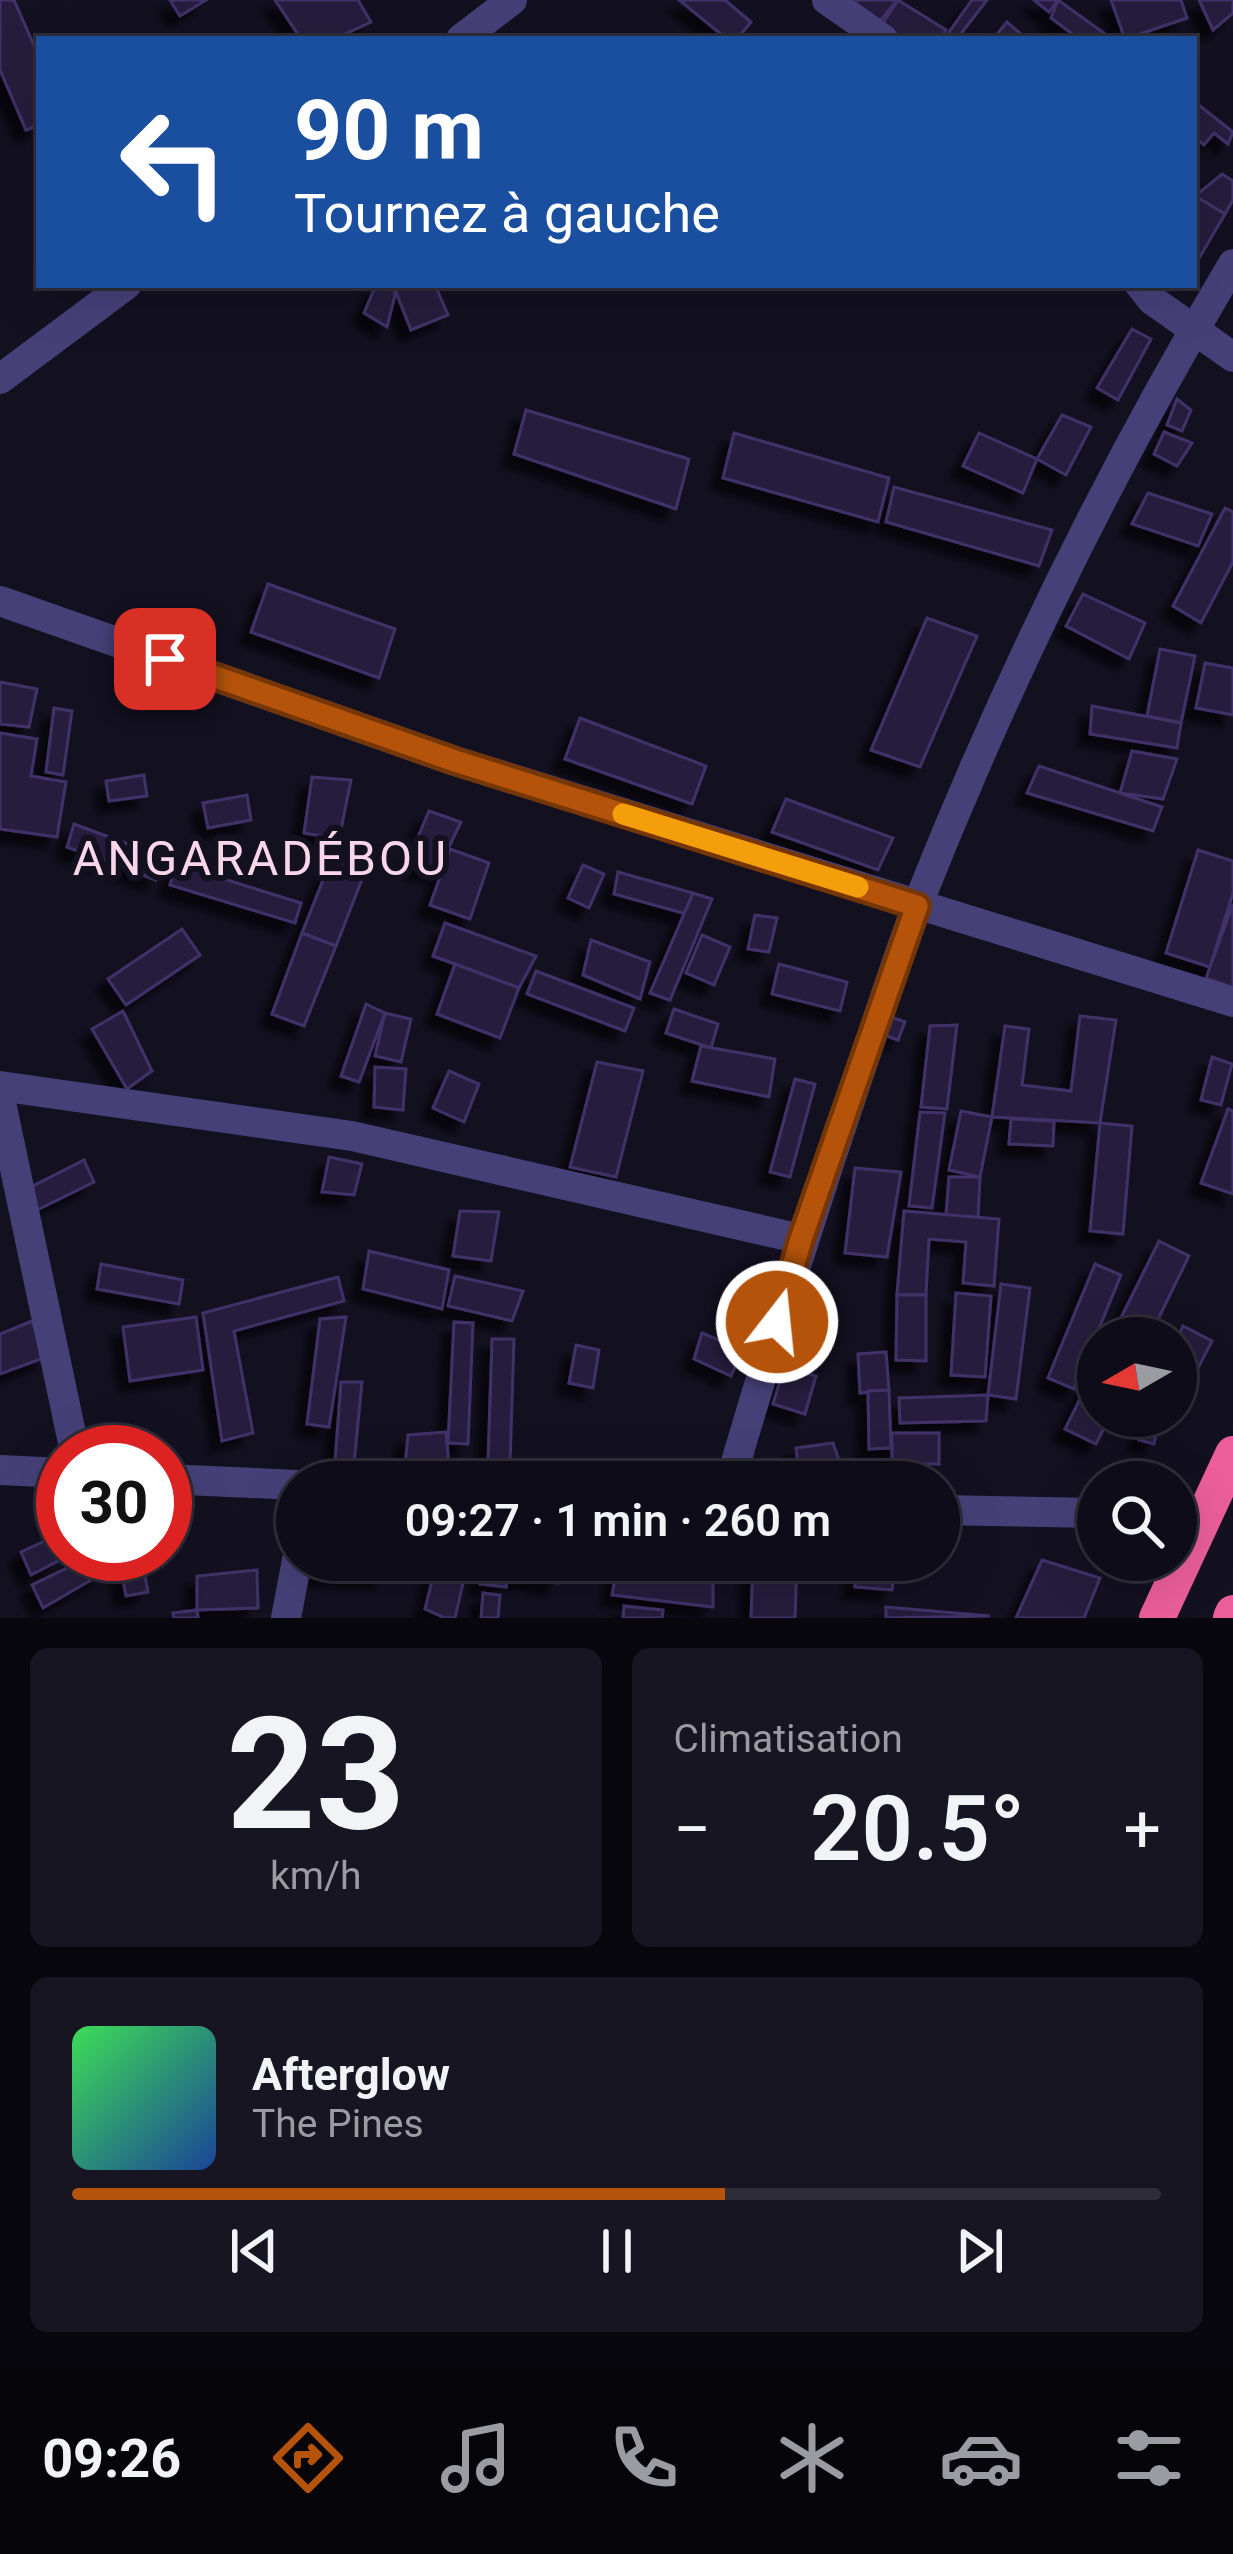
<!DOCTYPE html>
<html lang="fr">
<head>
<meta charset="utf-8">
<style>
	:root { --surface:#0e0c18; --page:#171521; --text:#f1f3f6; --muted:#9b9ba2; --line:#2e2c37; --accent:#b45309 }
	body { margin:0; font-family:Roboto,sans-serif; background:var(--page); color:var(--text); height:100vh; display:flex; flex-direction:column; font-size:45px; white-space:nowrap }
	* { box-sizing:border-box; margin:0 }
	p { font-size:39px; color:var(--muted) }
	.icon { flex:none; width:66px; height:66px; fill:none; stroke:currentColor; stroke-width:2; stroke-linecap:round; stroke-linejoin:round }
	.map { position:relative; height:1618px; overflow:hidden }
	.panel { display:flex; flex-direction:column; gap:30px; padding:30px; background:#08070d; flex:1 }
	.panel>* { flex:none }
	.hud { position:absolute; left:36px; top:36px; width:1161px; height:252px; border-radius:0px; box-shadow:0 12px 48px #0002,0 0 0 3px var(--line); background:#1a4fa0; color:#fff; overflow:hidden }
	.needle { width:78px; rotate:261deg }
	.fabs { position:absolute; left:1077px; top:1317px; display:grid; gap:24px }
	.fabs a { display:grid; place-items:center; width:120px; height:120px; border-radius:50%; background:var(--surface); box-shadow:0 12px 48px #0002,0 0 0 3px var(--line); font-size:60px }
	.speed { position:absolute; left:36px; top:1425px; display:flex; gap:24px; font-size:60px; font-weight:700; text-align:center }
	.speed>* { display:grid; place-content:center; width:156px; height:156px; border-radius:50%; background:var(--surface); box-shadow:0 12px 48px #0002,0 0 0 3px var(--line); line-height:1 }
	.speed .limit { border:18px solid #d22; background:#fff; color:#111 }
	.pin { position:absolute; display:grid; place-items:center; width:102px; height:102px; color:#fff; margin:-51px; border-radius:24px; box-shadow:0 6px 18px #0006 }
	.me { position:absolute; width:132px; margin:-66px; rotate:16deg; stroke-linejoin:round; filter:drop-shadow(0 0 9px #0008) }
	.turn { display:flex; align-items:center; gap:42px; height:252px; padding:0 60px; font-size:54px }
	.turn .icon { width:156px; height:156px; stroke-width:2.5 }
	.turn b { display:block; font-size:84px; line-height:102px }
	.big { font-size:90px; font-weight:600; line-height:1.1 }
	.panel .tile { flex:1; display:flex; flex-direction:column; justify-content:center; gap:18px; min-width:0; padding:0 42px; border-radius:18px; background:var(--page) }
	.panel .dial { align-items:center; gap:0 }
	.dial b { font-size:156px; line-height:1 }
	.song { display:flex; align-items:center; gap:36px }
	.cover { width:144px; height:144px; border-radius:18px; background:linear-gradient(135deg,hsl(130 70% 55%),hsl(220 70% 35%)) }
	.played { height:12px; border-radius:6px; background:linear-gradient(90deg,var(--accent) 60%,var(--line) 60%) }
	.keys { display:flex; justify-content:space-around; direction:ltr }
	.heat { display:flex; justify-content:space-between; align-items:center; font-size:66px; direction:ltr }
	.panel .tiles { flex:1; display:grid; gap:30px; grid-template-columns:1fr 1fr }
	.tile:last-child { grid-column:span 2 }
	.trip { position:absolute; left:276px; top:1461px; width:684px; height:120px; border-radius:60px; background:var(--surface); box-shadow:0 12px 48px #0002,0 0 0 3px var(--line); font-weight:600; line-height:120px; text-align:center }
	.tabs { display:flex; height:192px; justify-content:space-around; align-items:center; background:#06050a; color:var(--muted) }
	.tabs .icon { width:84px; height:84px }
	.tabs .on { color:var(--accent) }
	.tabs b { font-size:54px; color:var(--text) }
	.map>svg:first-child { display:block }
</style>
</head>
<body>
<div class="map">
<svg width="1233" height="1618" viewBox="0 0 1233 1618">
	<defs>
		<filter id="shadow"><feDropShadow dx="-11" dy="11" stdDeviation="3" flood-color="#0009"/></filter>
	</defs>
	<rect width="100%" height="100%" fill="#131020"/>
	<!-- building -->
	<g fill="#261e3e" stroke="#403368" stroke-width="3" filter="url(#shadow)">
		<path d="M0,0H14L39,57V125L26,130L0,70Z"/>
		<path d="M170,0H206L180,16Z"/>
		<path d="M275,0H358L371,22L334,39H301Z"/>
		<path d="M679,0H725L751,22L737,39H727Z"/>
		<path d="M857,0H897L876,26L851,8Z"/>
		<path d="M898,0L946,30L940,39H888L877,32Z"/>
		<path d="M972,0H987L957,39H944Z"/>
		<path d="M1034,0H1058L1049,12Z"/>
		<path d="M1058,0L1108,36L1106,39H1079L1051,18Z"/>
		<path d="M1111,0H1181L1187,18L1125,39Z"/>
		<path d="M1199,0H1233V13L1213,30Z"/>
		<path d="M1007,22L1022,35L1019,39H993Z"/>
		<path d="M1195,102L1233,132L1228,144L1214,133L1204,145L1194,137Z"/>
		<path d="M1222,174L1233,181V200L1225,214L1195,196Z"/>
		<path d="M1195,196L1225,214L1198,260L1194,255Z"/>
		<path d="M376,285L396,291L387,327L364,313Z"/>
		<path d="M393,285H435L448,315L411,330Z"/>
		<path d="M1132,329L1151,339L1118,400L1097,388Z"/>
		<path d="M1177,399L1191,410L1182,431L1167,425Z"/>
		<path d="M526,410L689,459L676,509L514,454Z"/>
		<path d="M1062,415L1091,427L1066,475L1037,459Z"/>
		<path d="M1164,432L1192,443L1177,466L1154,454Z"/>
		<path d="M734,433L889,478L878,522L723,478Z"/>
		<path d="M979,433L1037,459L1023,493L963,466Z"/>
		<path d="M894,487L1052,530L1039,566L886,522Z"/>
		<path d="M1148,493L1212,514L1198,546L1132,524Z"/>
		<path d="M1225,508L1233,512V562L1201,623L1173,606Z"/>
		<path d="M268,584L395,629L379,678L251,632Z"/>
		<path d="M1083,594L1145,623L1129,659L1066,626Z"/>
		<path d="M927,618L977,636L920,767L871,750Z"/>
		<path d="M1160,649L1195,656L1181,723L1147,716Z"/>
		<path d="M1205,663L1233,668V715L1196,708Z"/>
		<path d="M0,682L37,689L29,727L0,724Z"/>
		<path d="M1092,706L1181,723L1177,748L1090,734Z"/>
		<path d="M54,708L72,711L63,775L46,772Z"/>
		<path d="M580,718L706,766L692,804L565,759Z"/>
		<path d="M0,733L37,739L31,776L66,782L57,837L0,829Z"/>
		<path d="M1132,751L1177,759L1163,799L1120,793Z"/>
		<path d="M1039,766L1162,807L1153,831L1027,793Z"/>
		<path d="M144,775L147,796L109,801L106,781Z"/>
		<path d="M312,777L351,780L339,839L304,833Z"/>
		<path d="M247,795L251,820L208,828L203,803Z"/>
		<path d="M786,799L893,838L878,870L772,832Z"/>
		<path d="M429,811L461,822L437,872L407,863Z"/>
		<path d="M74,824L163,857L156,880L67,847Z"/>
		<path d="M450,849L489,863L470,919L430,905Z"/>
		<path d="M335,850L368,864L336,946L302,933Z"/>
		<path d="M1198,850L1233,861V893L1210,967L1166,953Z"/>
		<path d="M176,864L301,903L295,923L170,885Z"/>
		<path d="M583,865L604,874L589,908L568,898Z"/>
		<path d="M618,872L693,893L686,914L614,894Z"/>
		<path d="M693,893L712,899L670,1000L650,993Z"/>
		<path d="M1233,904V988L1206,978Z"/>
		<path d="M755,915L777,918L769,952L748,949Z"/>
		<path d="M445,923L536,956L519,988L433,956Z"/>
		<path d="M182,929L200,955L126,1005L108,979Z"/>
		<path d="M302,933L336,946L304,1026L272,1014Z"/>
		<path d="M702,935L730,947L714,985L686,973Z"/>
		<path d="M591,940L650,962L640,999L583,975Z"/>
		<path d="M455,964L519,988L500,1038L437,1014Z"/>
		<path d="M779,964L847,982L840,1011L772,994Z"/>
		<path d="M536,971L634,1008L625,1031L527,994Z"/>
		<path d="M366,1004L385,1013L359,1082L341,1076Z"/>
		<path d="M674,1009L718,1024L711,1048L666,1033Z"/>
		<path d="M123,1011L152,1071L127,1089L92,1029Z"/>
		<path d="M385,1013L411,1019L401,1062L375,1056Z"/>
		<path d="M886,1015L905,1022L898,1040L879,1033Z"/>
		<path d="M1080,1016L1116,1020L1100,1123L992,1117L1005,1026L1029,1029L1022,1085L1071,1091Z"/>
		<path d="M957,1025L947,1109L921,1107L930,1026Z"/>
		<path d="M701,1046L775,1059L769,1097L692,1081Z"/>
		<path d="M1212,1057L1232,1064L1221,1105L1201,1100Z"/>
		<path d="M597,1062L643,1071L616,1177L570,1167Z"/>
		<path d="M375,1067L406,1069L403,1110L374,1107Z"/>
		<path d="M449,1071L479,1084L464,1122L433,1108Z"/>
		<path d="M795,1079L815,1084L790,1177L770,1172Z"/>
		<path d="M1228,1109L1233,1111V1194L1201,1183Z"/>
		<path d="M961,1111L992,1117L980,1177L949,1170Z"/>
		<path d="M920,1112L945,1113L932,1208L909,1206Z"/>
		<path d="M1011,1119L1054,1121L1053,1146L1009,1144Z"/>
		<path d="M1100,1123L1132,1126L1123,1234L1090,1231Z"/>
		<path d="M329,1157L362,1164L354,1195L322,1192Z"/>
		<path d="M84,1160L94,1182L37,1210L27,1189Z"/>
		<path d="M855,1168L901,1172L887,1257L845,1253Z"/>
		<path d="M949,1177H980L978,1218L946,1215Z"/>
		<path d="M460,1211L499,1212L491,1261L453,1256Z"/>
		<path d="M904,1211L999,1219L994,1286L963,1283L966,1242L929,1239L926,1295H897Z"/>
		<path d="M1159,1241L1189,1256L1149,1338H1111Z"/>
		<path d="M369,1251L449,1270L442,1309L363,1289Z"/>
		<path d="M101,1264L183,1280L179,1304L97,1289Z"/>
		<path d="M1095,1264L1121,1275L1074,1389L1048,1378Z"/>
		<path d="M455,1276L523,1291L512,1321L448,1306Z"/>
		<path d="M338,1277L344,1301L234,1331L253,1433L222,1441L203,1313Z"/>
		<path d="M1001,1284L1030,1288L1016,1399L988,1395Z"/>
		<path d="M956,1293L991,1296L985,1377L951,1375Z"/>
		<path d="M897,1295H926V1361L896,1360Z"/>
		<path d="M196,1317L203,1370L130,1381L123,1327Z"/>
		<path d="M346,1317L329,1427L307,1424L320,1319Z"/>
		<path d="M32,1321L46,1357L0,1374V1334Z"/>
		<path d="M454,1322L473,1323L468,1444L448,1443Z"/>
		<path d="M1183,1326L1212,1341L1176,1411V1340Z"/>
		<path d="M702,1333L743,1350L731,1376L694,1359Z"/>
		<path d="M492,1339H514L510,1465L488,1463Z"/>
		<path d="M576,1345L599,1350L593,1388L569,1383Z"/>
		<path d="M790,1348L814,1356L808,1374L816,1376L805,1414L773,1404Z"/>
		<path d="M886,1352L889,1390L860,1393L858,1354Z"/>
		<path d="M1098,1363V1416H1110L1096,1444L1065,1429Z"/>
		<path d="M341,1382H362L354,1464L335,1462Z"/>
		<path d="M889,1390L891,1448L869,1449L868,1391Z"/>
		<path d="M988,1395L986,1421L900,1423L899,1398Z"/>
		<path d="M1145,1420L1158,1425L1154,1444L1139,1440Z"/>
		<path d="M446,1432L449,1466H405L408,1435Z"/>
		<rect x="892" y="1433" width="47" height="31"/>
		<path d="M833,1443L839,1460L798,1465L796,1448Z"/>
		<path d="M49,1539L60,1560L31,1575L21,1552Z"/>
		<path d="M141,1554L148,1592L126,1596L119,1558Z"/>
		<path d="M92,1556L103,1573L43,1608L32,1585Z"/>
		<path d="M317,1560H386L385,1577L318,1574Z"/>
		<path d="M484,1560L561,1562L558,1583L507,1576L506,1587L480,1584Z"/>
		<path d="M670,1560H715L713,1579L669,1575Z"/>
		<path d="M753,1560H797L795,1618H751Z"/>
		<path d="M857,1560H895L892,1590L855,1587Z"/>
		<path d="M1042,1560L1100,1578L1084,1618H1016Z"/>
		<path d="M437,1561L467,1566L455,1618H445L425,1609Z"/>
		<path d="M617,1566L713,1579V1607L612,1595Z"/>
		<path d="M257,1570L258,1608L197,1610V1576Z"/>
		<path d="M483,1593L500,1595L498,1618H481Z"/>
		<path d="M624,1606L663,1610L662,1618H623Z"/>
		<path d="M886,1607L990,1616L886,1618Z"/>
		<path d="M197,1610L198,1618H174L173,1613Z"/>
	</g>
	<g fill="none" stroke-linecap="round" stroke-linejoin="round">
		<!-- street -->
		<g stroke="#464079" stroke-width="30">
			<path d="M827,0L883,39"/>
			<path d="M461,39L512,0"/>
			<path d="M1140,285L1152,300L1233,357"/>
			<path d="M0,379L126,285"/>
			<path d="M0,601L455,761L1233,1002"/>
			<path d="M0,1086L352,1136L801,1239"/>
			<path d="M0,1098L75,1452"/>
			<path d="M0,1470L63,1473"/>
			<path d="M165,1479L297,1485"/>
			<path d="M730,1482C772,1339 817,1197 865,1056C883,1005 899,952 919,901C1006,682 1112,466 1233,264"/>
			<path d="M939,1510L1098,1513"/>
			<path d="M286,1618L297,1560"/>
		</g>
		<!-- highway -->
		<g stroke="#eb5e9a" stroke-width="36">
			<path d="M1157,1618L1233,1454"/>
			<path d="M1231,1618L1233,1613"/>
		</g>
	</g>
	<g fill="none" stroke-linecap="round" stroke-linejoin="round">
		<!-- route casing -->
		<g stroke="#753606" stroke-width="30">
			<path id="route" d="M165,659L455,761L917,906L801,1239L777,1322"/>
		</g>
		<!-- route -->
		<use href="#route" stroke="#b45309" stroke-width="21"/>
		<!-- slow -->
		<path stroke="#f59e0b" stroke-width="21" d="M623,814L858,887"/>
	</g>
	<g text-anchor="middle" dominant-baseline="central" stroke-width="12" stroke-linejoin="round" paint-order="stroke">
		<!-- quarter labels -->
		<g font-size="48" letter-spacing="3" fill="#fad6eb" stroke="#131020">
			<text x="261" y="858">ANGARADÉBOU</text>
		</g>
	</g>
</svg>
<div class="fabs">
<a><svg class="needle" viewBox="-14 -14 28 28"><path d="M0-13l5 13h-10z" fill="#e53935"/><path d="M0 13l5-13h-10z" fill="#9b9ba2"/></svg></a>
<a><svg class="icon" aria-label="search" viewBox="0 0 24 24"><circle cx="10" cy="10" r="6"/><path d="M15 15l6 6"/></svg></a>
</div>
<div class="speed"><div class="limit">30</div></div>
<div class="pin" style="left:165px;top:659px;background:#d93025"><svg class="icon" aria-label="arrive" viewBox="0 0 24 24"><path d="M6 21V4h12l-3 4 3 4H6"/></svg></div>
<svg class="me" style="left:777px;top:1322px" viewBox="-20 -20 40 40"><circle r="17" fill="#b45309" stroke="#fff" stroke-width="3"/><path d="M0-11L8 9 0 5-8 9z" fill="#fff"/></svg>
<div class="trip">09:27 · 1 min · 260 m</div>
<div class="hud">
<div class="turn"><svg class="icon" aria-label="left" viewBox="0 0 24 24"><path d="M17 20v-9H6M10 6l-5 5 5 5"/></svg><div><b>90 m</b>Tournez à gauche</div></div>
</div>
</div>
<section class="panel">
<div class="tiles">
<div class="tile dial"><b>23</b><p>km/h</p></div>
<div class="tile"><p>Climatisation</p>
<div class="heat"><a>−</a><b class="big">20.5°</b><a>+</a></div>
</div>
<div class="tile">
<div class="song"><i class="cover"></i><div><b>Afterglow</b><p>The Pines</p></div></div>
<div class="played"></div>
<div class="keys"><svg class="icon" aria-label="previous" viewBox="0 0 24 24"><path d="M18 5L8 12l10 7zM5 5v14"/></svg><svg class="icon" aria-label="pause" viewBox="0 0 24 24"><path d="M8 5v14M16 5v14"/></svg><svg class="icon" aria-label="next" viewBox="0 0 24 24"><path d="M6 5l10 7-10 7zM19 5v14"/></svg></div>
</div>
</div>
</section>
<nav class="tabs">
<b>09:26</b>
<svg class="icon on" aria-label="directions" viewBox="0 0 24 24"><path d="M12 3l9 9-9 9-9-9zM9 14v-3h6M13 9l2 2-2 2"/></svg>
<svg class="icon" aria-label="music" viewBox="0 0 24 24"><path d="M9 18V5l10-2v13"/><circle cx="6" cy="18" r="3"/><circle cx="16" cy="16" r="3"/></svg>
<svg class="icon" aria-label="phone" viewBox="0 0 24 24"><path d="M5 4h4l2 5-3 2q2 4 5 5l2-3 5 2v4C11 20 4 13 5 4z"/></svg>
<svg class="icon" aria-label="climate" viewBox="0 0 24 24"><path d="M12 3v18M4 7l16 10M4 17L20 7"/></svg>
<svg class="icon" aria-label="car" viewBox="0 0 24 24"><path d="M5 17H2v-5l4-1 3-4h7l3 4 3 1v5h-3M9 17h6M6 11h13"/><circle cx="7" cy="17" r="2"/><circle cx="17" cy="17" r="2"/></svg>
<svg class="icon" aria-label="filters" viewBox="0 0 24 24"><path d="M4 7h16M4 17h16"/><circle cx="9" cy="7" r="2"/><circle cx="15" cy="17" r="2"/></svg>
</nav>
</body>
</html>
